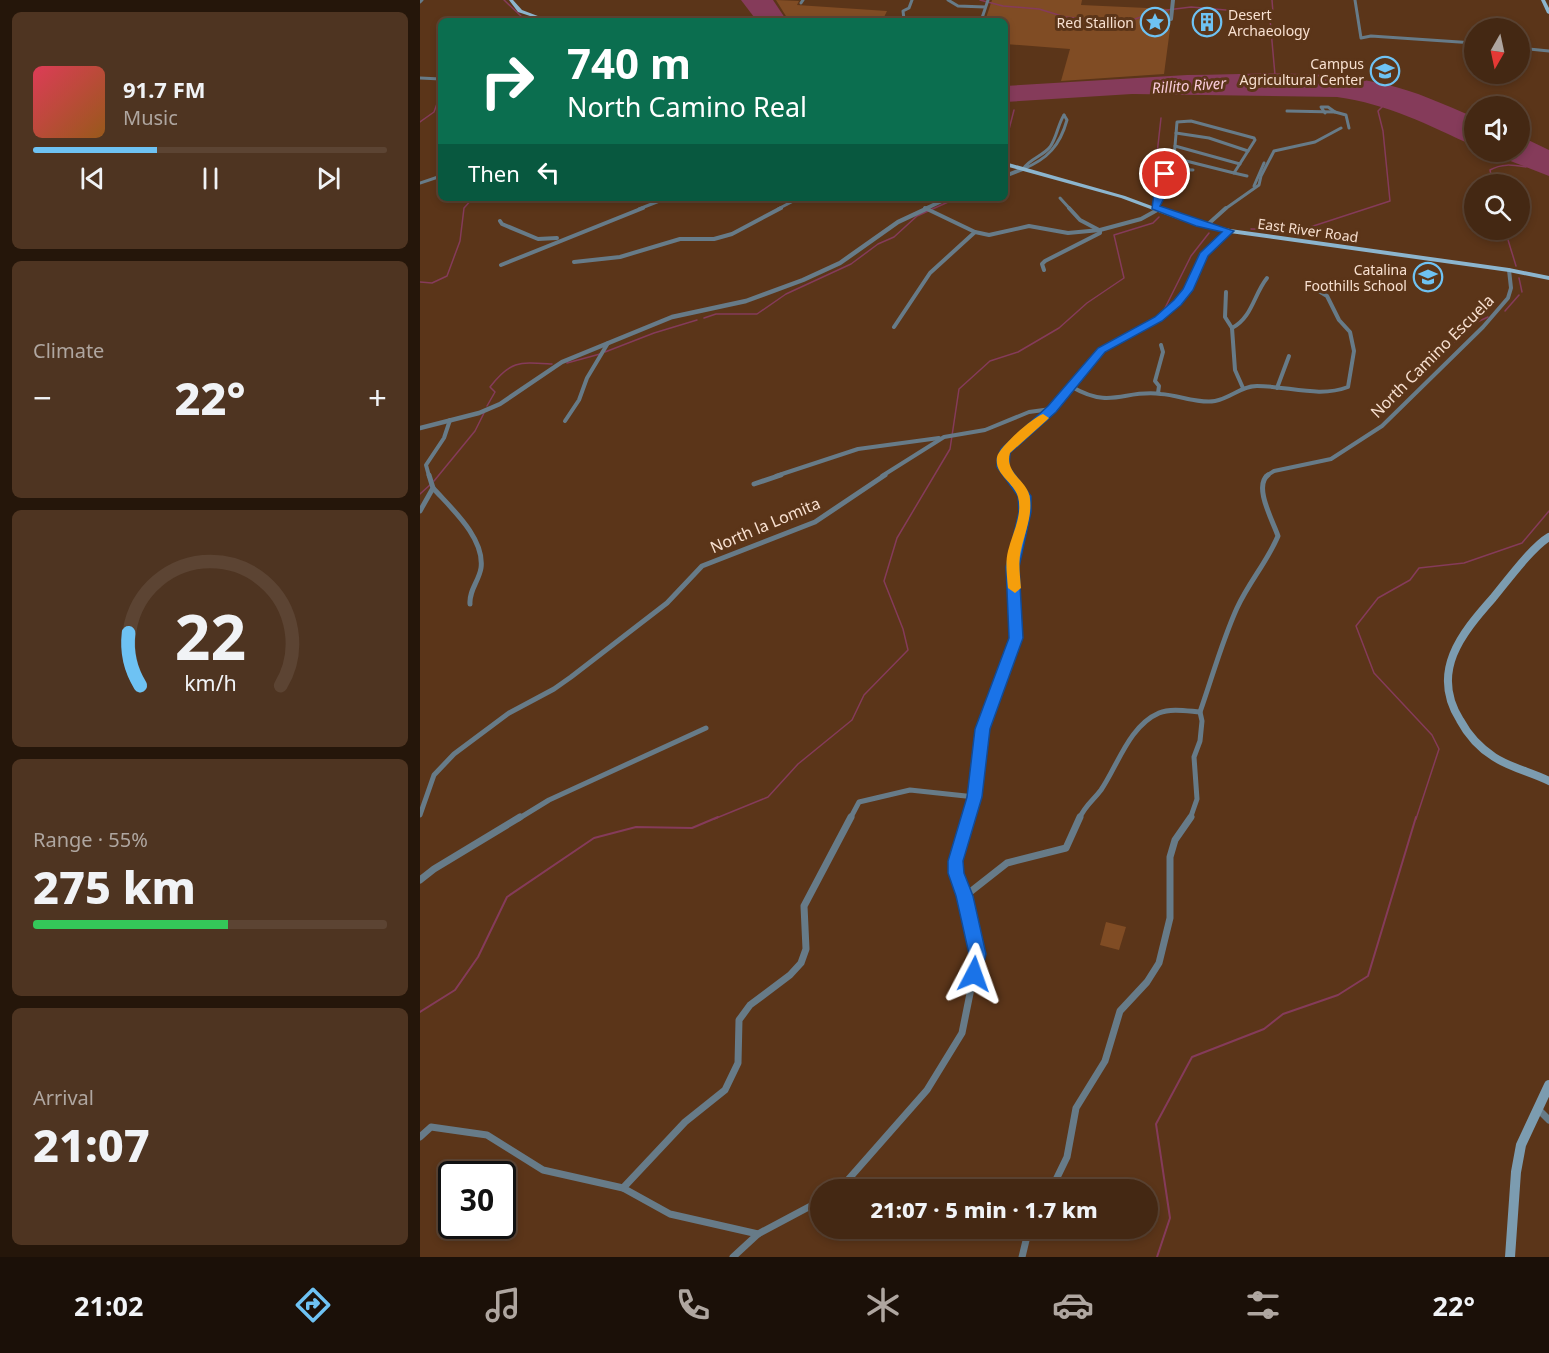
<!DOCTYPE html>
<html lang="en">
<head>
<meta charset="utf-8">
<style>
	:root { --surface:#442813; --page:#4e3421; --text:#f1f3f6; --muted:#afa6a0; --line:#5c4433; --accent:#6ec2f3 }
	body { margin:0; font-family:"Noto Sans",sans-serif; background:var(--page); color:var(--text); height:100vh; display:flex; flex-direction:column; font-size:22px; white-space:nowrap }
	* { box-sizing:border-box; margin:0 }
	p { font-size:20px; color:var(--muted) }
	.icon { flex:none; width:33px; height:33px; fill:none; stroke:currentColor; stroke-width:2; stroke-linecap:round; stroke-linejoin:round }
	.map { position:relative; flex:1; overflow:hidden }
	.drawer { display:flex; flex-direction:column; gap:12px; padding:12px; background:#25160a; width:420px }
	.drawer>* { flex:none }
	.banner { position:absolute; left:18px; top:18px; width:570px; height:183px; border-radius:9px; box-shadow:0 3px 9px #0003,0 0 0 2px var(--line); background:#0b6e4f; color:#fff; overflow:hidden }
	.needle { width:39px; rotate:189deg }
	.controls { position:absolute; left:1044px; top:18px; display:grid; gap:12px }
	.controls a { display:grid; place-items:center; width:66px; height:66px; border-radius:50%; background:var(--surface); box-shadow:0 3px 9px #0003,0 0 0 2px var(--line); font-size:30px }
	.speed { position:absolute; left:18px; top:1161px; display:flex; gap:12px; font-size:30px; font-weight:700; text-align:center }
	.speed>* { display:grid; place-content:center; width:78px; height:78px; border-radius:50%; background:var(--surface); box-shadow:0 3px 9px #0003,0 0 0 2px var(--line); line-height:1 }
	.speed .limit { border:3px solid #111; border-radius:9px; background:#fff; color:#111 }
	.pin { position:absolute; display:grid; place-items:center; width:51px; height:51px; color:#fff; margin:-26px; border:3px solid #fff; border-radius:50%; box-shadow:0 2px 6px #0007 }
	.me { position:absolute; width:66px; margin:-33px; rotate:4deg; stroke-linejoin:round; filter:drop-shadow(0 0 4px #0008) }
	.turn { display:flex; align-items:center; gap:21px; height:126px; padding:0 30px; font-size:27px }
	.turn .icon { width:78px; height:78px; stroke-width:2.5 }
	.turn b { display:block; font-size:42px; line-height:51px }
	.then { display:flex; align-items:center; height:57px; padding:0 30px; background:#0003; gap:12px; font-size:22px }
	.big { font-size:45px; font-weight:800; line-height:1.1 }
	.drawer .tile { flex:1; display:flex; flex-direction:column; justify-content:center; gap:9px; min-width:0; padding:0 21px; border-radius:9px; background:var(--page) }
	.drawer .dial { align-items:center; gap:0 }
	.dial svg { height:156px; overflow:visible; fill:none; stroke:var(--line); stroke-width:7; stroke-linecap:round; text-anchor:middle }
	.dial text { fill:var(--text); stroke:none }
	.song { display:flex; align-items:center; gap:18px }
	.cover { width:72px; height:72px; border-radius:9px; background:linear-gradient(135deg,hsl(350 70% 55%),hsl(30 70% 35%)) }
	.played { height:6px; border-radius:3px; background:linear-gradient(90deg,var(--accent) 35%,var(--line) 35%) }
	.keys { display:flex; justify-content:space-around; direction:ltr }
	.heat { display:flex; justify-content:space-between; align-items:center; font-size:33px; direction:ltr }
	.charge { height:9px; border-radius:4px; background:linear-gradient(90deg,#34c759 55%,var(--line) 0) }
	.trip { position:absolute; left:390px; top:1179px; width:348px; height:60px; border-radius:30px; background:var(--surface); box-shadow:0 3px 9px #0003,0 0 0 2px var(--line); font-weight:800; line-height:60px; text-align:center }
	.tab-bar { display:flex; height:96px; justify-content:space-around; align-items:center; background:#1b1008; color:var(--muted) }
	.tab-bar .icon { width:42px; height:42px }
	.tab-bar .selected { color:var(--accent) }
	.tab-bar b { font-size:27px; color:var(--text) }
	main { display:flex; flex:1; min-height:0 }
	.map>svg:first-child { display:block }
</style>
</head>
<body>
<main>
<section class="drawer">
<div class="tile">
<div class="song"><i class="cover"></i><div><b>91.7 FM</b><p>Music</p></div></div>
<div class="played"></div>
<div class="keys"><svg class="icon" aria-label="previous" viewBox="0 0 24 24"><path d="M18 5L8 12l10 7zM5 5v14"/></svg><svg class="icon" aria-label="pause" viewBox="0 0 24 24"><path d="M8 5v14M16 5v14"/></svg><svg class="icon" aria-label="next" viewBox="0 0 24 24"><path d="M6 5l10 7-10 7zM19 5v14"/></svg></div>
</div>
<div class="tile"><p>Climate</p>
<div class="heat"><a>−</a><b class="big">22°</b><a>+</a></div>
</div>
<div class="tile dial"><svg viewBox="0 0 100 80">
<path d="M14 69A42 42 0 1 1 86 69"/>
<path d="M14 69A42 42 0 0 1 8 42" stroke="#6ec2f3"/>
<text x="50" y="56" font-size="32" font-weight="700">22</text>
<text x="50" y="72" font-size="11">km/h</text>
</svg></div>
<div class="tile"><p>Range · 55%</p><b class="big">275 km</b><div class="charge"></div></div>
<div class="tile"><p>Arrival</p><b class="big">21:07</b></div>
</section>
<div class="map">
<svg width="1129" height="1257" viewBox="0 0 1129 1257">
	<rect width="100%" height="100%" fill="#5b3519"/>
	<!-- green -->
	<g fill="#804c24">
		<path d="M356,0L379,1L377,5L467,11L462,21H369Z"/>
		<path d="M572,0H662L661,5L749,9L748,28L750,29L744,74L641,81L650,49L585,44V21H565Z"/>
		<path d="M686,922L706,927L699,950L680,945Z"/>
	</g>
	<!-- water -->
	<g fill="#853b5a">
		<path d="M321,0H353L367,21H337Z"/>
		<path d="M767,75C831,74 901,69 964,84C996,91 1025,105 1054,117V146C1008,125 968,104 917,97L712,94L585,102V86Z"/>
		<path d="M1100,136L1129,150V176L1067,152H1100Z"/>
	</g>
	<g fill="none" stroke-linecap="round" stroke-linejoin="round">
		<!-- stream-far1 -->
		<g stroke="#853b5a" stroke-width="1.5">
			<path d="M84,0L102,17"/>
			<path d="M560,0L583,6L619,9L645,17L695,22L709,21L739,11L771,7L853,14"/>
			<path d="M852,0L853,13L850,19L855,75"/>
			<path d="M105,18L108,20"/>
			<path d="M0,122L14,112L18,101L21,100"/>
			<path d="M585,145L594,110"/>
			<path d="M1073,184L1070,170C1082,163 1093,165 1106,167"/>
			<path d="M733,190L741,118"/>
			<path d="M831,229L881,230L970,201L963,131L958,111L963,106"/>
			<path d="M1085,230L1096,266"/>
			<path d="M1099,278L1102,292"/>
			<path d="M0,282L12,283L27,276L40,241L44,208L53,198"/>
			<path d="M745,308L771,256L789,233"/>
			<path d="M1085,311L1099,295"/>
			<path d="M284,318L296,314H337L366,294L431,264L458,244L474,237L497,216L537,198"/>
			<path d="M1042,336L1055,323L1068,317"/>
			<path d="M1035,342L1038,339"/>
			<path d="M185,352L234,333L277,320"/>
			<path d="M147,363L180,354"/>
			<path d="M67,406L75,392L70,387C91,360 100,362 132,364"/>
			<path d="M14,481L55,431L64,413"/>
			<path d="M0,494L11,484"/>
			<path d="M294,819L348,797L378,764L432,720L444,695L488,650L483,629L464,581L477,538L530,449L539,389L570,361L598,352L639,328L667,303L704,278L694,235L733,223L739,217"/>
			<path d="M996,819L1019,749L1012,735L954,673L936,626L958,598L990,580L999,568L1044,563L1102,543L1129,511"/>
		</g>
		<!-- stream -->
		<g stroke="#853b5a" stroke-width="2">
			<path d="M0,1012L35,990L58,957L87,897L174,838L216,827L272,828L298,817"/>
			<path d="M737,1257L750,1218L736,1124L772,1057L844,1029L863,1014L918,995L948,976L996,817"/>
		</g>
		<!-- minor-far3 -->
		<g stroke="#677b88" stroke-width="3">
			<path d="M528,0L538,6L565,7"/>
			<path d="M935,0L941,38L951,36L1054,43"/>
			<path d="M0,2L2,0"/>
			<path d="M381,3L383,0"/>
			<path d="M493,18H529L533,21"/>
			<path d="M484,19L483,11L489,8L492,0"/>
			<path d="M561,21L568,0"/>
			<path d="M1100,48L1129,51"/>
			<path d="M0,78L21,79"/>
			<path d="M867,111L915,112L926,115L929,128"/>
			<path d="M905,113L901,107H908L915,112"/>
			<path d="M771,121L834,138L835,140L814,173L754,158L757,122Z"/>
			<path d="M756,133L789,138L828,151"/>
			<path d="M755,146L820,164"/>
			<path d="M603,169C628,159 640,145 647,120L644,115"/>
			<path d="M603,169C609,159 623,156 630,147C637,137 638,124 644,115"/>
			<path d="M814,173L827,176"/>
			<path d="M0,183L21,176"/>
			<path d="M834,186L844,163"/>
			<path d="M640,198L650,209"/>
			<path d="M735,207L739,198L742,169L773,170"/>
			<path d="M505,208L508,209"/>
			<path d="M219,209L247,198"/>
			<path d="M358,209L379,198"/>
			<path d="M805,209L839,185L841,176L854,151L895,142L921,128"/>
		</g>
		<!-- minor-far2 -->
		<g stroke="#677b88" stroke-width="4">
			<path d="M505,208L555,232L569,235L609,226L648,233L680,230L721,219L739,209"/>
			<path d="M649,208L660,220L679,230"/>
			<path d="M80,221L82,224L118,239L137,238"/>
			<path d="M786,226L806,208"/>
			<path d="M154,262L200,257L260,239H294L312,234L361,208"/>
			<path d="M81,265L223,208"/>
			<path d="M624,270L622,264L625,261L680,233V230"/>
			<path d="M806,292L805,317L812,328"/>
			<path d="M474,327L510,273L555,232"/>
			<path d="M812,328C832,318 834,294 847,278"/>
			<path d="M812,328L815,370L823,388"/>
			<path d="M652,387C692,410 704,389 741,394C758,395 779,404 795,401C811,398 821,386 837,386C868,386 899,398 928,387L934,351L930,332L919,320L907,296L887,284"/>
			<path d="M857,388L869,356"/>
			<path d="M738,393L739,386L735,381L743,352L741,345"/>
			<path d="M145,421L159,400L167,378L188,343"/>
			<path d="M9,476L6,465L24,438L30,420"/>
			<path d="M356,476L438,449L519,438"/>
			<path d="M462,476L524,437L565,430L609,412L631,409"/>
			<path d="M590,476L583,467L585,452L632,409L682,350L739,319L757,303L768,290L784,255L810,231"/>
			<path d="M846,476L854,471L911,459L962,426L1063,327L1088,298L1091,288L1089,270"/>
		</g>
		<!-- minor-far1 -->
		<g stroke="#677b88" stroke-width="5">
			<path d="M334,484L361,475"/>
			<path d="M13,488C31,508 65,538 61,568C59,581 49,590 50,604"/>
			<path d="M0,511L13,488L9,475"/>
			<path d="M0,815L14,775L34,754L89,713L134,689L151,677L247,603L282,566L395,522L465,475"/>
			<path d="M98,819L129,800L286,728"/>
			<path d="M430,819L439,802L490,790L555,797"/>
			<path d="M548,819L555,797L562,729L596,638L593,567L594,551L603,524L604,496L589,475"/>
			<path d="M659,819C666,804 672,802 681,790C698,765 709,726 739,713C751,708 767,711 780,712"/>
			<path d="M770,819L777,799L774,757L780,741L782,721L780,712C792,678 802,641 817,608C829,582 847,562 858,536C853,521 833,486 848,475"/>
		</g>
		<!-- minor -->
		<g stroke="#677b88" stroke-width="7">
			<path d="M0,880L14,869L100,817"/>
			<path d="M545,896L587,863L646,848L660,817"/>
			<path d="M1118,1109L1129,1120"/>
			<path d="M0,1137L11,1127L67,1135L123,1170L203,1188L250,1214L338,1234"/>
			<path d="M203,1188L265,1122L305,1090L318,1063L319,1020L330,1005L370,975L381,963L386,949L384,906L431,817"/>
			<path d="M419,1190L507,1090L542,1033L558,954L545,896L536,873V853L548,817"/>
			<path d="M631,1190L647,1157L656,1108L685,1061L700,1011L727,982L739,963L750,918V857L755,840L771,817"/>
			<path d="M313,1257L338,1234L400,1201"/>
			<path d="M602,1257L609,1228"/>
		</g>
		<!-- tertiary-far1 -->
		<g stroke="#677b88" stroke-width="4">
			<path d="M751,19L753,0"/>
			<path d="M585,176L603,169"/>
			<path d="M505,209L528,198"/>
		</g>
		<!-- tertiary -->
		<path stroke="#677b88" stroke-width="4.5" d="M0,428L59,413L80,404L142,362L252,317L326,301L383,280L420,263L478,222L508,208"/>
		<!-- secondary-far1 -->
		<path stroke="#7c9cb0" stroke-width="8" d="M1129,537C1112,547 1087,581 1073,598C1041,634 1010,672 1040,720C1048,735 1060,748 1074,757C1091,768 1111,772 1129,781"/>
		<!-- secondary -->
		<path stroke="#7c9cb0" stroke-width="10" d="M1090,1257L1096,1172L1101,1145L1129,1085"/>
		<!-- primary -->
		<g fill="#8cb5ce" fill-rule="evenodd">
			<path d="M89,0H93L102,10L131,21H125L98,12Z"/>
			<path d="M1121,0H1125L1129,8V14L1127,13Z"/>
			<path d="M585,162L705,196L764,218L810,229L1089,268L1129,276V280L1089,272L810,233L760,220L701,198L585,166Z"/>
		</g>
	</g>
	<!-- route -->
	<path fill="#1a73e8" stroke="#114b97" stroke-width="1.5" d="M741,172L749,174L745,177L744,198L740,206L814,231L788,256L773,290L761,305L742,321L685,352L636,412L590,453L589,467L611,496V512L599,567L603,638L570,729L562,797L543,861L544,873L553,896L566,954L560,980L554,982L548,980L545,974L549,954L536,896L528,873V861L547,797L555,729L589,638L586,567L599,512L598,496L577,467V459L581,449L628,406L678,348L735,317L754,300L763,289L780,253L802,232L776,226L732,209L736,176Z"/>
	<!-- slow -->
	<path fill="#f59e0b" d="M623,414L629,418L627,420L590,453C584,474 609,481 610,499C612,517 605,532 601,550C598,562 600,575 601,588L595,593L588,588C587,575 585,563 588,551C592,534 603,515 598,497C594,482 574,475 577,457C579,447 613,417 623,414Z"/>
	<!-- icons -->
	<defs>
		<g id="sight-ring" transform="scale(1.5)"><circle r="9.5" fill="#5b3519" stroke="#6ec2f3" stroke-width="1.5"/><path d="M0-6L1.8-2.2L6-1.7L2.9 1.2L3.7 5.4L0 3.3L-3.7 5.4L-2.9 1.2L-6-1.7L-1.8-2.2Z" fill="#6ec2f3"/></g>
		<g id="building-ring" transform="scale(1.5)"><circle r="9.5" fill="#5b3519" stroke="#6ec2f3" stroke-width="1.5"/><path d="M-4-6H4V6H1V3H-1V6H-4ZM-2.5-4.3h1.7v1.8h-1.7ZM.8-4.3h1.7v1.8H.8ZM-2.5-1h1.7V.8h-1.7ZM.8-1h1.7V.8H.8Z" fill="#6ec2f3"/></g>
		<g id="university-ring" transform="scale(1.5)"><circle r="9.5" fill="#5b3519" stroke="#6ec2f3" stroke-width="1.5"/><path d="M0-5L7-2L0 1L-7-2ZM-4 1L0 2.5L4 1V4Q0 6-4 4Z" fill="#6ec2f3"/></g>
		<g id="school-ring" transform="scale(1.5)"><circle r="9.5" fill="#5b3519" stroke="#6ec2f3" stroke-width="1.5"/><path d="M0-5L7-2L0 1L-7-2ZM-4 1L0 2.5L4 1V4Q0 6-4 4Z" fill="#6ec2f3"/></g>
	</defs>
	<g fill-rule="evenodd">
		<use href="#sight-ring" x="735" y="22"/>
		<use href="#building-ring" x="787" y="22"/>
		<use href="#university-ring" x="965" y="71"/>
		<use href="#school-ring" x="1008" y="277"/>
	</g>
	<g text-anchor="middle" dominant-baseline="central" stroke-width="6" stroke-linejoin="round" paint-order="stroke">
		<!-- far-poi labels -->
		<g font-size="14" fill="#f8e0d0" stroke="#5b3519" text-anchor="end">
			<text x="808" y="14" text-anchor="start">Desert<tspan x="808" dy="16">Archaeology</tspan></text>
			<text x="714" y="22">Red Stallion</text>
			<text x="944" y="63">Campus<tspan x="944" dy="16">Agricultural Center</tspan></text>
			<text x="987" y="269">Catalina<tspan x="987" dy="16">Foothills School</tspan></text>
		</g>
		<!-- far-street labels -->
		<g font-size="14" fill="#f8e0d0" stroke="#5b3519">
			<text transform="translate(888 230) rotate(8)">East River Road</text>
		</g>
		<!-- far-water labels -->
		<g font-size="15" font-style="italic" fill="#f9cbdb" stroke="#5b3519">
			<text transform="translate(769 85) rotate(-4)">Rillito River</text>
		</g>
		<!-- street labels -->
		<g font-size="16" fill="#f8e0d0" stroke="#5b3519">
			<text transform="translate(1012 356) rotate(-45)">North Camino Escuela</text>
			<text transform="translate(345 525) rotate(-23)">North la Lomita</text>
		</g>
	</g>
</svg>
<div class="controls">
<a><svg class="needle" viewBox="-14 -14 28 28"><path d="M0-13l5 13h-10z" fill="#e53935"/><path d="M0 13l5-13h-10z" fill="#afa6a0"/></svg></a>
<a><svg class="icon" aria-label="sound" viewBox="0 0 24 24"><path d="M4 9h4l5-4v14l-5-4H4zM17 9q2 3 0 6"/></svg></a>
<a><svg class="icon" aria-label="search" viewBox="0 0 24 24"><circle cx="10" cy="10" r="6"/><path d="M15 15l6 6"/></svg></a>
</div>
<div class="speed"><div class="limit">30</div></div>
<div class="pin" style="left:745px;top:174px;background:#d93025"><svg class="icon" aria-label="arrive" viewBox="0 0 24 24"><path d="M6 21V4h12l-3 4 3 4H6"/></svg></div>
<svg class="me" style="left:554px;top:974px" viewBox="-20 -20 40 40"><path d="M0-17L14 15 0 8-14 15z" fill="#1a73e8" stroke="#fff" stroke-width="4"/></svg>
<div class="trip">21:07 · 5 min · 1.7 km</div>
<div class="banner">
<div class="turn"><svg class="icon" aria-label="right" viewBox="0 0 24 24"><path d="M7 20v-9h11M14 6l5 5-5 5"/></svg><div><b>740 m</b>North Camino Real</div></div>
<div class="then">Then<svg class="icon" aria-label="left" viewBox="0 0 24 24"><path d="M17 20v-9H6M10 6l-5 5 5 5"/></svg></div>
</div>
</div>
</main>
<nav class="tab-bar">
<b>21:02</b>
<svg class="icon selected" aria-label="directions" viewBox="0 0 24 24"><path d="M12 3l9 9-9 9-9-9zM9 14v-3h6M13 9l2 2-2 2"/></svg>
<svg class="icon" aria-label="music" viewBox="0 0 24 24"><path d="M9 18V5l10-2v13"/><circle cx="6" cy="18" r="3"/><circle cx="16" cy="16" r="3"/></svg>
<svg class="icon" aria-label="phone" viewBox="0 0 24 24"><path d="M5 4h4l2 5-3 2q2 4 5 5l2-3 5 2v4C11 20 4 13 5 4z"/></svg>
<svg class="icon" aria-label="climate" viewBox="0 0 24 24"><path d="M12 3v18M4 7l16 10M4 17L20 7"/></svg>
<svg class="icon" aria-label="car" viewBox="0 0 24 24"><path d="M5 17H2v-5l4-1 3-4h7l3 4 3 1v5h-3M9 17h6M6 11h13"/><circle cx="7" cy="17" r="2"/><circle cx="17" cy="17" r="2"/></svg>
<svg class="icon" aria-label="filters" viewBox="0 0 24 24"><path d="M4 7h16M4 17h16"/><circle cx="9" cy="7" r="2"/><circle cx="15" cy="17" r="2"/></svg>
<b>22°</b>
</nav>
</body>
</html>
